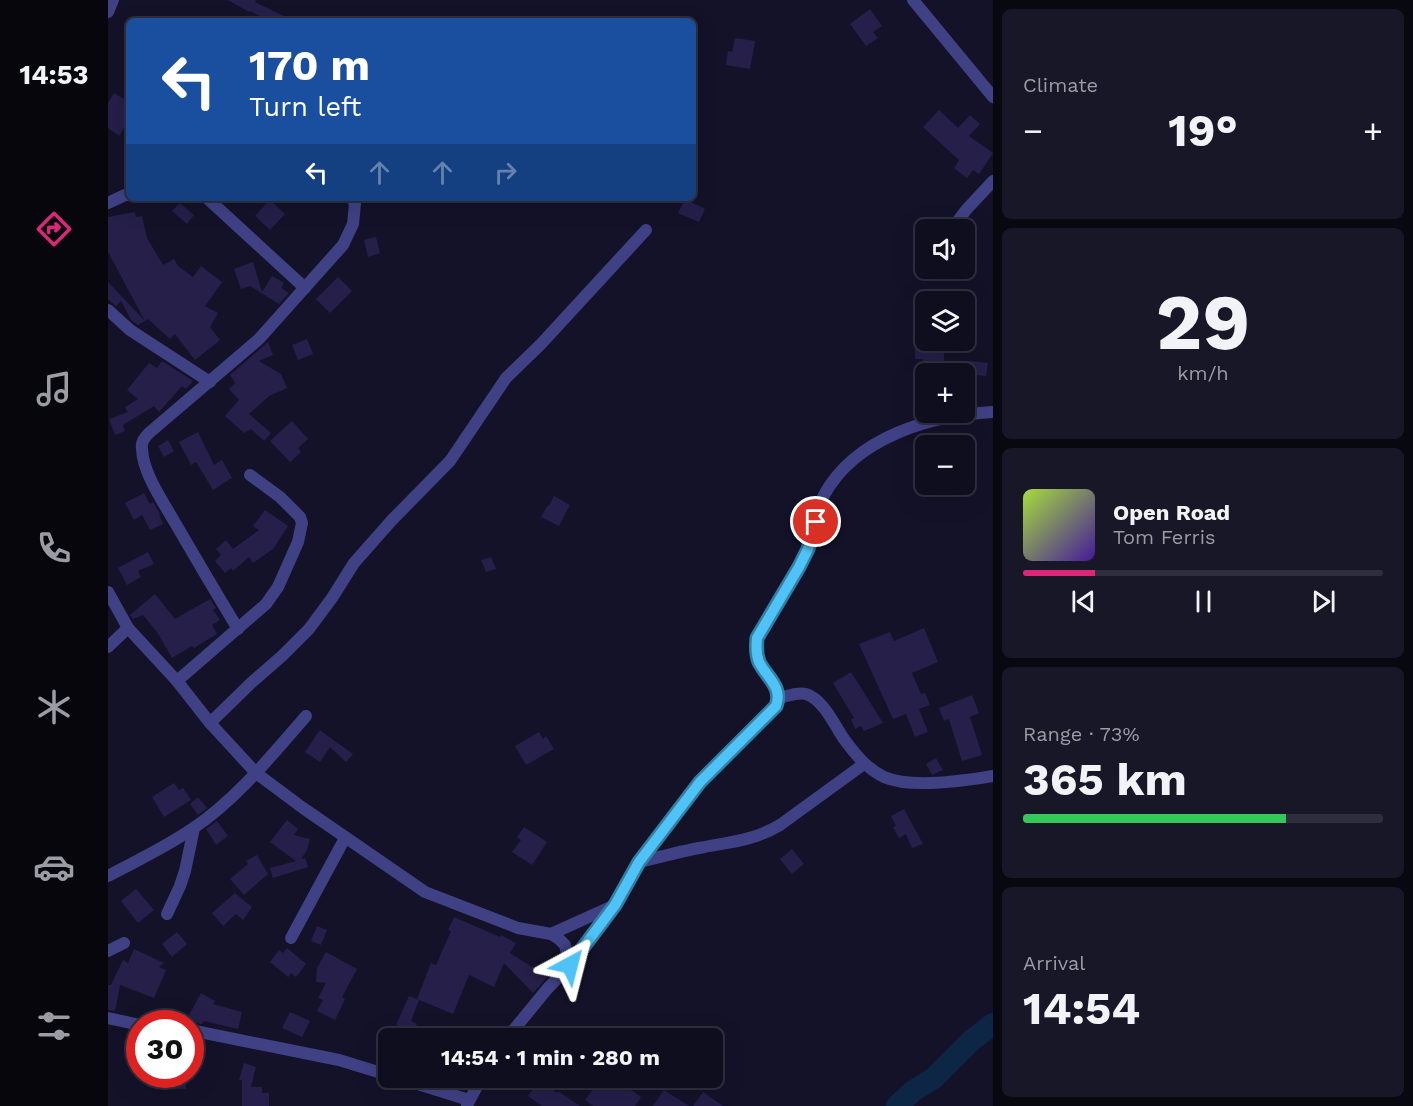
<!DOCTYPE html>
<html lang="en">
<head>
<meta charset="utf-8">
<style>
	:root { --surface:#0f0e1f; --page:#181728; --text:#f1f3f6; --muted:#9b9ca4; --line:#2f2e3d; --accent:#db2777 }
	body { margin:0; font-family:"Work Sans",sans-serif; background:var(--page); color:var(--text); height:100vh; display:flex; flex-direction:column; font-size:22px; white-space:nowrap }
	* { box-sizing:border-box; margin:0 }
	p { font-size:20px; color:var(--muted) }
	.icon { flex:none; width:33px; height:33px; fill:none; stroke:currentColor; stroke-width:2; stroke-linecap:round; stroke-linejoin:round }
	.map { position:relative; flex:1; overflow:hidden }
	.details { display:flex; flex-direction:column; gap:9px; padding:9px; background:#080811; width:420px }
	.details>* { flex:none }
	.banner { position:absolute; left:18px; top:18px; width:570px; height:183px; border-radius:9px; box-shadow:0 6px 24px #0002,0 0 0 2px var(--line); background:#1a4fa0; color:#fff; overflow:hidden }
	.fabs { position:absolute; left:807px; top:219px; display:grid; gap:12px }
	.fabs a { display:grid; place-items:center; width:60px; height:60px; border-radius:9px; background:var(--surface); box-shadow:0 6px 24px #0002,0 0 0 2px var(--line); font-size:30px }
	.speed { position:absolute; left:18px; top:1010px; display:flex; gap:12px; font-size:30px; font-weight:700; text-align:center }
	.speed>* { display:grid; place-content:center; width:78px; height:78px; border-radius:50%; background:var(--surface); box-shadow:0 6px 24px #0002,0 0 0 2px var(--line); line-height:1 }
	.speed .limit { border:9px solid #d22; background:#fff; color:#111 }
	.pin { position:absolute; display:grid; place-items:center; width:51px; height:51px; color:#fff; margin:-26px; border:3px solid #fff; border-radius:50%; box-shadow:0 2px 6px #0007 }
	.me { position:absolute; width:66px; margin:-33px; rotate:38deg; stroke-linejoin:round; filter:drop-shadow(0 0 4px #0008) }
	.turn { display:flex; align-items:center; gap:21px; height:126px; padding:0 24px; font-size:27px }
	.turn .icon { width:78px; height:78px; stroke-width:2.5 }
	.turn b { display:block; font-size:42px; line-height:51px }
	.lanes { display:flex; align-items:center; height:57px; padding:0 24px; background:#0003; justify-content:center; gap:30px; direction:ltr }
	.lanes .off { opacity:.35 }
	.big { font-size:45px; font-weight:700; line-height:1.1 }
	.details .tile { flex:1; display:flex; flex-direction:column; justify-content:center; gap:9px; min-width:0; padding:0 21px; border-radius:9px; background:var(--page) }
	.details .dial { align-items:center; gap:0 }
	.dial b { font-size:78px; line-height:1 }
	.song { display:flex; align-items:center; gap:18px }
	.cover { width:72px; height:72px; border-radius:9px; background:linear-gradient(135deg,hsl(80 70% 55%),hsl(260 70% 35%)) }
	.played { height:6px; border-radius:3px; background:linear-gradient(90deg,var(--accent) 20%,var(--line) 20%) }
	.keys { display:flex; justify-content:space-around; direction:ltr }
	.heat { display:flex; justify-content:space-between; align-items:center; font-size:33px; direction:ltr }
	.charge { height:9px; border-radius:4px; background:linear-gradient(90deg,#34c759 73%,var(--line) 0) }
	.trip { position:absolute; left:270px; top:1028px; width:345px; height:60px; border-radius:9px; background:var(--surface); box-shadow:0 6px 24px #0002,0 0 0 2px var(--line); font-weight:700; line-height:60px; text-align:center }
	main { display:flex; flex:1; min-height:0 }
	.tabs { display:flex; flex-direction:column; width:108px; justify-content:space-around; align-items:center; background:#06060c; color:var(--muted) }
	.tabs .icon { width:42px; height:42px }
	.tabs .selected { color:var(--accent) }
	.tabs b { font-size:27px; color:var(--text) }
	.map>svg:first-child { display:block }
</style>
</head>
<body>
<main>
<nav class="tabs">
<b>14:53</b>
<svg class="icon selected" aria-label="directions" viewBox="0 0 24 24"><path d="M12 3l9 9-9 9-9-9zM9 14v-3h6M13 9l2 2-2 2"/></svg>
<svg class="icon" aria-label="music" viewBox="0 0 24 24"><path d="M9 18V5l10-2v13"/><circle cx="6" cy="18" r="3"/><circle cx="16" cy="16" r="3"/></svg>
<svg class="icon" aria-label="phone" viewBox="0 0 24 24"><path d="M5 4h4l2 5-3 2q2 4 5 5l2-3 5 2v4C11 20 4 13 5 4z"/></svg>
<svg class="icon" aria-label="climate" viewBox="0 0 24 24"><path d="M12 3v18M4 7l16 10M4 17L20 7"/></svg>
<svg class="icon" aria-label="car" viewBox="0 0 24 24"><path d="M5 17H2v-5l4-1 3-4h7l3 4 3 1v5h-3M9 17h6M6 11h13"/><circle cx="7" cy="17" r="2"/><circle cx="17" cy="17" r="2"/></svg>
<svg class="icon" aria-label="filters" viewBox="0 0 24 24"><path d="M4 7h16M4 17h16"/><circle cx="9" cy="7" r="2"/><circle cx="15" cy="17" r="2"/></svg>
</nav>
<div class="map">
<svg width="885" height="1106" viewBox="0 0 885 1106">
	<rect width="100%" height="100%" fill="#141229"/>
	<g fill="none" stroke-linecap="round" stroke-linejoin="round">
		<!-- river -->
		<path stroke="#0e2646" stroke-width="22" d="M789,1106L805,1091L826,1078L864,1040L885,1024"/>
	</g>
	<!-- building -->
	<g fill="#251f49">
		<path d="M120,0H148L147,2L186,21H162L142,11L141,12Z"/>
		<path d="M762,9L774,26L765,32L770,38L758,46L742,24Z"/>
		<path d="M627,38L647,41L642,69L618,65L620,51L624,52Z"/>
		<path d="M6,93L21,102V120L11,136L0,128V103Z"/>
		<path d="M831,110L850,128L862,115L872,124L861,136L885,153L871,174L865,170L859,178L846,168L851,160L815,127Z"/>
		<path d="M577,199L597,209L591,222L570,213Z"/>
		<path d="M162,200L177,214L162,230L147,216Z"/>
		<path d="M72,203L86,215L79,224L64,211Z"/>
		<path d="M27,212L28,217L34,216L39,238L55,265L66,259L70,266L85,277L93,266L114,282L97,306L110,313L102,327L112,340L87,360L67,334L62,339L40,319L37,321L0,252V217Z"/>
		<path d="M268,237L272,253L260,257L256,240Z"/>
		<path d="M145,262L154,292L164,276L176,283L173,288L181,293L171,304L142,286L133,289L126,269Z"/>
		<path d="M230,277L244,291L222,313L208,299Z"/>
		<path d="M0,282L16,299L37,321L30,325L23,320L13,301L8,306L0,299Z"/>
		<path d="M807,337H818V340H833V352H836V362H832L833,367H815V359H807Z"/>
		<path d="M199,339L205,354L190,360L184,345Z"/>
		<path d="M160,342L165,355L151,361L173,374L179,388L161,396L141,414L163,433L156,441L143,429L136,433L117,416L131,400L121,389L127,383L122,375Z"/>
		<path d="M54,361L85,381L78,389L74,386L51,412L46,406L15,425L17,431L7,435L1,419L20,412L17,407L30,399L19,390L41,363L49,368Z"/>
		<path d="M862,361L880,363L878,376L860,374Z"/>
		<path d="M184,421L200,439L190,448L193,452L182,462L162,441Z"/>
		<path d="M90,432L106,465L114,460L124,478L105,490L88,462L83,465L71,442Z"/>
		<path d="M60,440L66,451L56,457L50,446Z"/>
		<path d="M36,493L42,504L45,502L52,514L51,515L55,524L42,530L34,515L26,520L17,503Z"/>
		<path d="M446,496L462,505L451,526L433,517L440,505L441,506Z"/>
		<path d="M157,510L180,526L165,549L145,563L141,557L125,571L123,568L117,573L107,561L113,555L108,549L118,540L125,549L151,530L145,526Z"/>
		<path d="M40,552L46,564L30,571L33,577L19,585L10,568Z"/>
		<path d="M383,557L388,569L378,572L373,560Z"/>
		<path d="M47,594L67,619L102,599L108,608L105,610L112,620L104,625L109,634L86,648L84,646L64,658L49,632L35,615L25,619L22,615Z"/>
		<path d="M816,628L830,662L804,673L813,694L817,693L822,705L811,709L820,732L807,737L798,714L785,719L751,644L782,632L786,641Z"/>
		<path d="M743,672L775,723L756,731L753,726L747,729L743,719L746,718L725,683Z"/>
		<path d="M864,695L871,713L862,717L874,755L854,761L841,719L836,721L831,708Z"/>
		<path d="M212,730L217,734L245,754L238,762L222,747L212,762L197,752Z"/>
		<path d="M431,732L435,739L438,736L446,749L418,765L407,746Z"/>
		<path d="M828,758L835,770L824,775L818,764Z"/>
		<path d="M66,783L71,790L75,788L83,800L56,817L44,797Z"/>
		<path d="M90,797L99,808L90,815L82,804Z"/>
		<path d="M796,809L815,844L804,848L798,834L791,838L785,827L788,826L783,816Z"/>
		<path d="M179,820L190,829L186,835L202,839L199,850L193,859L197,858L200,867L165,878L162,868L188,861L162,842Z"/>
		<path d="M109,821L120,836L108,845L98,829Z"/>
		<path d="M416,827L439,842L424,865L404,852L413,840L409,837Z"/>
		<path d="M684,849L696,864L684,874L672,859Z"/>
		<path d="M149,855L160,874L136,895L122,879L140,864L138,861Z"/>
		<path d="M28,889L46,910L30,923L13,901Z"/>
		<path d="M127,893L144,907L135,920L128,914L115,926L104,913Z"/>
		<path d="M346,917L392,937L393,935L408,943L402,953L429,970L433,967L441,975L425,993L396,963L386,987L361,975L345,1014L309,999L323,963L328,965L343,931L340,930Z"/>
		<path d="M209,926L219,930L213,945L203,941Z"/>
		<path d="M69,932L79,944L64,957L54,944Z"/>
		<path d="M179,948L198,964L188,977L183,973L180,977L162,962L171,950L175,953Z"/>
		<path d="M26,949L56,963L51,967L58,970L46,998L12,985L7,1011L0,1010V985H3L15,960L20,963Z"/>
		<path d="M218,952L249,969L234,997L237,999L227,1020L209,1011L215,1000L210,998L218,983L208,982L209,968Z"/>
		<path d="M93,993L107,1001L105,1004L134,1012L130,1029L96,1021L94,1024H92L80,1017Z"/>
		<path d="M301,996L311,1000L303,1021L309,1024L305,1032L288,1025Z"/>
		<path d="M182,1012L202,1021L194,1037L174,1028Z"/>
		<path d="M136,1063L148,1067L143,1087H154V1093H161V1106H134V1080H131Z"/>
		<path d="M54,1074H78V1089H55Z"/>
		<path d="M323,1077H365L358,1090L337,1084Z"/>
		<path d="M494,1077H505L533,1097L527,1106H485L477,1100Z"/>
		<path d="M431,1080L449,1093L450,1091L472,1106H434L420,1096Z"/>
		<path d="M556,1090L581,1106H545Z"/>
		<path d="M595,1092L615,1106H585Z"/>
	</g>
	<g fill="none" stroke-linecap="round" stroke-linejoin="round">
		<!-- minor -->
		<g stroke="#404185" stroke-width="12">
			<path d="M805,0L885,97"/>
			<path d="M0,12L5,0"/>
			<path d="M99,198L197,288"/>
			<path d="M0,203L17,195H21"/>
			<path d="M843,230L858,210L885,181"/>
			<path d="M0,310L22,330L102,382"/>
			<path d="M0,592L20,628L69,681L102,723L148,773L195,808L317,892L410,928L443,934L451,939L457,945L462,965L440,988L399,1038"/>
			<path d="M130,629C108,593 87,557 66,521C54,500 35,473 34,449C33,442 36,438 41,433L151,339L235,245L245,224L247,204L244,198"/>
			<path d="M0,647L20,628"/>
			<path d="M69,681L158,604L170,587L190,542L194,523L192,517L172,497L142,475"/>
			<path d="M671,698C679,696 690,692 698,694C715,699 727,726 736,739C747,754 759,769 776,777C803,789 856,781 885,776"/>
			<path d="M102,723L143,683L174,656L201,629L224,598L246,563L284,520L342,461L398,378L433,344L538,230"/>
			<path d="M531,862C551,857 571,852 591,848C621,842 645,841 672,825L756,764"/>
			<path d="M0,876C28,861 58,847 84,829C127,801 165,754 198,716"/>
			<path d="M59,914L72,886L77,871L86,828"/>
			<path d="M443,934L505,906"/>
			<path d="M183,938L237,838"/>
			<path d="M0,951L16,943"/>
			<path d="M462,965L507,905L531,862L592,782L668,706C675,687 659,678 651,662C648,654 648,647 649,638C666,610 685,581 699,551C707,534 707,510 716,495C748,437 823,415 885,412"/>
			<path d="M0,1018L32,1025"/>
			<path d="M82,1030L231,1060L280,1075"/>
			<path d="M287,1077L361,1100"/>
			<path d="M359,1105L374,1077"/>
		</g>
	</g>
	<g fill="none" stroke-linecap="round" stroke-linejoin="round">
		<!-- route casing -->
		<g stroke="#337fa1" stroke-width="15">
			<path id="route" d="M462,965L507,905L531,862L592,782L668,706C675,687 659,678 651,662C648,654 648,647 649,638L691,567L700,549L708,522"/>
		</g>
		<!-- route -->
		<use href="#route" stroke="#4fc3f7" stroke-width="10"/>
	</g>
</svg>
<div class="fabs">
<a><svg class="icon" aria-label="sound" viewBox="0 0 24 24"><path d="M4 9h4l5-4v14l-5-4H4zM17 9q2 3 0 6"/></svg></a>
<a><svg class="icon" aria-label="layers" viewBox="0 0 24 24"><path d="M12 4l9 5-9 5-9-5zM3 14l9 5 9-5"/></svg></a>
<a>+</a>
<a>−</a>
</div>
<div class="speed"><div class="limit">30</div></div>
<div class="pin" style="left:708px;top:522px;background:#d93025"><svg class="icon" aria-label="arrive" viewBox="0 0 24 24"><path d="M6 21V4h12l-3 4 3 4H6"/></svg></div>
<svg class="me" style="left:462px;top:965px" viewBox="-20 -20 40 40"><path d="M0-17L14 15 0 8-14 15z" fill="#4fc3f7" stroke="#fff" stroke-width="4"/></svg>
<div class="trip">14:54 · 1 min · 280 m</div>
<div class="banner">
<div class="turn"><svg class="icon" aria-label="left" viewBox="0 0 24 24"><path d="M17 20v-9H6M10 6l-5 5 5 5"/></svg><div><b>170 m</b>Turn left</div></div>
<div class="lanes"><svg class="icon" aria-label="left" viewBox="0 0 24 24"><path d="M17 20v-9H6M10 6l-5 5 5 5"/></svg><svg class="icon off" aria-label="ahead" viewBox="0 0 24 24"><path d="M12 20V5M6 11l6-6 6 6"/></svg><svg class="icon off" aria-label="ahead" viewBox="0 0 24 24"><path d="M12 20V5M6 11l6-6 6 6"/></svg><svg class="icon off" aria-label="right" viewBox="0 0 24 24"><path d="M7 20v-9h11M14 6l5 5-5 5"/></svg></div>
</div>
</div>
<section class="details">
<div class="tile"><p>Climate</p>
<div class="heat"><a>−</a><b class="big">19°</b><a>+</a></div>
</div>
<div class="tile dial"><b>29</b><p>km/h</p></div>
<div class="tile">
<div class="song"><i class="cover"></i><div><b>Open Road</b><p>Tom Ferris</p></div></div>
<div class="played"></div>
<div class="keys"><svg class="icon" aria-label="previous" viewBox="0 0 24 24"><path d="M18 5L8 12l10 7zM5 5v14"/></svg><svg class="icon" aria-label="pause" viewBox="0 0 24 24"><path d="M8 5v14M16 5v14"/></svg><svg class="icon" aria-label="next" viewBox="0 0 24 24"><path d="M6 5l10 7-10 7zM19 5v14"/></svg></div>
</div>
<div class="tile"><p>Range · 73%</p><b class="big">365 km</b><div class="charge"></div></div>
<div class="tile"><p>Arrival</p><b class="big">14:54</b></div>
</section>
</main>
</body>
</html>
